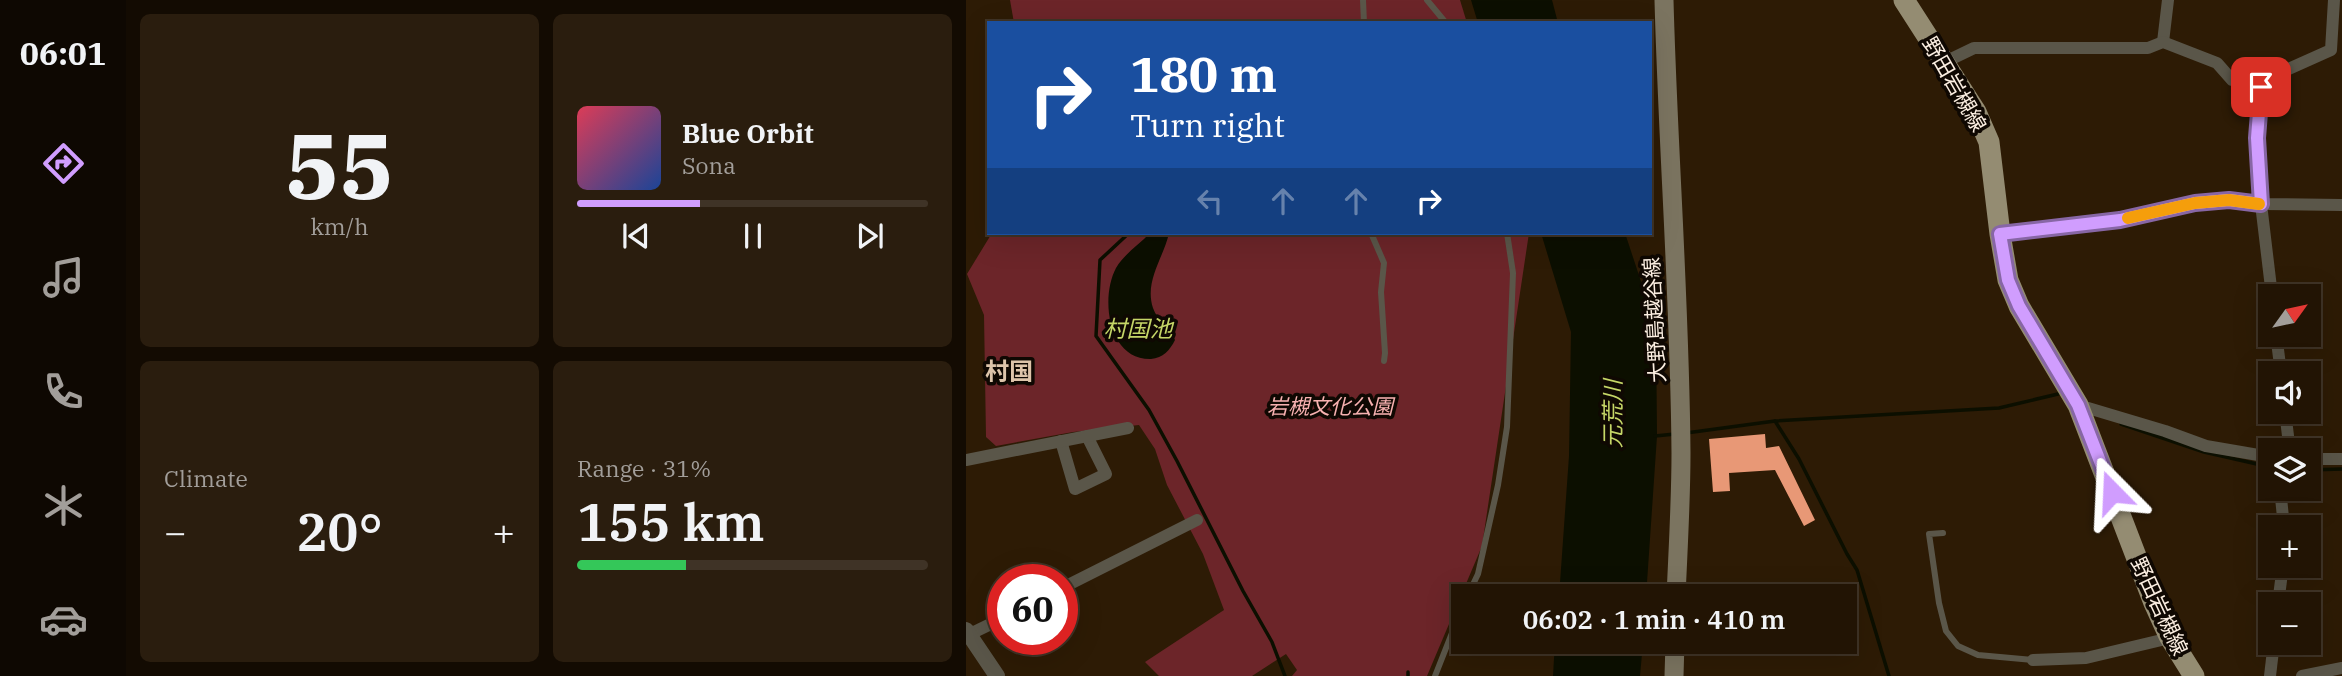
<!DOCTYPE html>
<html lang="en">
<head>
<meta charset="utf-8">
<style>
	:root { --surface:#221404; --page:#2a1d0e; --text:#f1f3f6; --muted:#a29e9a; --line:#3f3326; --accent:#d09dfe }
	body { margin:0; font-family:"IBM Plex Serif","Noto Sans JP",serif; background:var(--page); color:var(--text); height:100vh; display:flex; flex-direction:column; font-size:26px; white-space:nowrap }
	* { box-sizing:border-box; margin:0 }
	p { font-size:23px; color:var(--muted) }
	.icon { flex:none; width:38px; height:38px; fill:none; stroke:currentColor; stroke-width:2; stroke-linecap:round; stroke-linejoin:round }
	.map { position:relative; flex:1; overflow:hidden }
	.side { display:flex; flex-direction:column; gap:14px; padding:14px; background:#130b02; width:840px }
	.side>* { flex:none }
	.guide { position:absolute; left:21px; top:21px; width:665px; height:214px; border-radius:0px; box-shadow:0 7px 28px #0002,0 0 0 2px var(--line); background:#1a4fa0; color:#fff; overflow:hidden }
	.needle { width:46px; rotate:57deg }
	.controls { position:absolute; left:1292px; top:284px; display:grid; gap:14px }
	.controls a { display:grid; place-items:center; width:63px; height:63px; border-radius:0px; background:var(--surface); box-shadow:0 7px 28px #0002,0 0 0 2px var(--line); font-size:35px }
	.speed { position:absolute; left:21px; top:564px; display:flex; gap:14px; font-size:35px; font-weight:700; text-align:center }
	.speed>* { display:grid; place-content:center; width:91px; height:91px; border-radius:50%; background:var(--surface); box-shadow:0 7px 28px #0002,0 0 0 2px var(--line); line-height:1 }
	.speed .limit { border:10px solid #d22; background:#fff; color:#111 }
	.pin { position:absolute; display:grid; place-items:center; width:60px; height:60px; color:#fff; margin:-30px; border-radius:14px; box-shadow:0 4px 10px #0006 }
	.me { position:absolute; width:77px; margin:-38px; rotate:339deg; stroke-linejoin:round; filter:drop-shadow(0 0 5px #0008) }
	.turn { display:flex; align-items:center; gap:24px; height:147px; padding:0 28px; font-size:32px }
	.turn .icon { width:91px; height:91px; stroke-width:2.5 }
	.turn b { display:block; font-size:49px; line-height:60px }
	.lanes { display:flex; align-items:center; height:66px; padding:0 28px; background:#0003; justify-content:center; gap:35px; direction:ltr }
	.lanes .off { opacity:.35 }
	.big { font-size:52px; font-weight:600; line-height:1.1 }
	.side .card { flex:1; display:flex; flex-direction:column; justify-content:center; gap:10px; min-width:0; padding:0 24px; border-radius:10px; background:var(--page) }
	.side .dial { align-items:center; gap:0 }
	.dial b { font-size:91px; line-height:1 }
	.song { display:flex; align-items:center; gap:21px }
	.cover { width:84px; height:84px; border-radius:10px; background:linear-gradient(135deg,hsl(350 70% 55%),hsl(220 70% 35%)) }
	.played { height:7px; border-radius:4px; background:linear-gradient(90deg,var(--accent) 35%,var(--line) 35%) }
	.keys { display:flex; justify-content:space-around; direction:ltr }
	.heat { display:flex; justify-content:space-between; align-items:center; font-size:38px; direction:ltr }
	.charge { height:10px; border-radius:5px; background:linear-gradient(90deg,#34c759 31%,var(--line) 0) }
	.side .tiles { flex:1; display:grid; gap:14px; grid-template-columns:repeat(2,1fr) }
	.trip { position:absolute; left:485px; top:584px; width:406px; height:70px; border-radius:0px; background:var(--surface); box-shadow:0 7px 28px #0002,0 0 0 2px var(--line); font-weight:600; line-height:70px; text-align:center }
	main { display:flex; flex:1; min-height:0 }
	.tab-bar { display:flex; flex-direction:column; width:126px; justify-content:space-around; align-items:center; background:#0e0802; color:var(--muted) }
	.tab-bar .icon { width:49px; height:49px }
	.tab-bar .on { color:var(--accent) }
	.tab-bar b { font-size:32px; color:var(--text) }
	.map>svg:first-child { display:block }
</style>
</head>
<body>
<main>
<nav class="tab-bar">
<b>06:01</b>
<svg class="icon on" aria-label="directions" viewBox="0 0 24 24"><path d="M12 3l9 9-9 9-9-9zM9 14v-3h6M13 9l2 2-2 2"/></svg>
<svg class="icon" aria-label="music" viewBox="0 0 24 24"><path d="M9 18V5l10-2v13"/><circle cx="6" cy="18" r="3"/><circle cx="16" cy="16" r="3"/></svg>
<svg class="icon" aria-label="phone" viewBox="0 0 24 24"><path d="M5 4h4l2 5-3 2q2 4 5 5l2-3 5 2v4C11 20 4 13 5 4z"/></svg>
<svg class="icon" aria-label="climate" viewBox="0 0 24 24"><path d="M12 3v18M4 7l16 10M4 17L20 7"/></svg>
<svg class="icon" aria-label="car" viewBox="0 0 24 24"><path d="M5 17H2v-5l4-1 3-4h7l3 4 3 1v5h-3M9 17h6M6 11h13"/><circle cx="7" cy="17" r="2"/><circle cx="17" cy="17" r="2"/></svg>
</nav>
<section class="side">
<div class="tiles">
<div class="card dial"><b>55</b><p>km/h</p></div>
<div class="card">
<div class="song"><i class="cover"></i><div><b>Blue Orbit</b><p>Sona</p></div></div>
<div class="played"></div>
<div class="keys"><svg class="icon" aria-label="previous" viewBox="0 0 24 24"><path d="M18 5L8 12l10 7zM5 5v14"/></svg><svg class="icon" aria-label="pause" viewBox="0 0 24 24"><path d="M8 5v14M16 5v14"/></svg><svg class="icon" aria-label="next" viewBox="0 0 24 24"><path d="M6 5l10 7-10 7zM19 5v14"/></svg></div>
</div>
<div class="card"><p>Climate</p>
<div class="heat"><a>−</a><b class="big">20°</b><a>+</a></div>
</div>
<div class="card"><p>Range · 31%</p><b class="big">155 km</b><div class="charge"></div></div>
</div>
</section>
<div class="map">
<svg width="1376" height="676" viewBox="0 0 1376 676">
	<rect width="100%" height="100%" fill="#2d1b05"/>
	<!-- green -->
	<g fill="#6c2529">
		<path d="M44,0H494L501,23H48Z"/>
		<path d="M26,233H563L516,546L461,676H326L331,670L320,654L286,676H193L179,662L258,610L237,554L201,485L189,449L173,425L107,432L30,446L20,437L18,315L1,274Z"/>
	</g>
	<!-- water -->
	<g fill="#0c0f00">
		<path d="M505,0H586L592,23H512Z"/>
		<path d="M184,233H203C198,257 178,281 187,308C191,321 205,327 209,340C204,350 197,358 185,359C142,360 134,298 150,268C159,253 173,245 184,233Z"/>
		<path d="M575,233H659L690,327L691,436L680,597H593L603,456L605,332Z"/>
		<path d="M589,642H677L674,676H587Z"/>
	</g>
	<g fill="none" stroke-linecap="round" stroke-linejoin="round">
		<!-- stream -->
		<g stroke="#0c0f00" stroke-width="3.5">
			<path d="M163,233L134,260L130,336L183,410L211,461L277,591L306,642L319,676"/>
			<path d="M809,421L833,459L881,554L891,570L923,676"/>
			<path d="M1155,424L1238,452L1304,467"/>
			<path d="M720,433L809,421L1033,408L1092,394"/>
			<path d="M689,436L709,434"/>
			<path d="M1342,470L1376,469"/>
			<path d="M442,676V672"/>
		</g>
	</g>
	<!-- building -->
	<path fill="#e89876" d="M799,434L800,448L813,446L849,520L838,526L809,470L763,473L764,491L747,492L743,439Z"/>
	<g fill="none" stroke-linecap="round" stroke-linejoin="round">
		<!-- service -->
		<g stroke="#5a5649" stroke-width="6">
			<path d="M397,0L398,23"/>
			<path d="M461,0L480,23"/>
			<path d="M405,233L418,263L415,292L419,353L418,361"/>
			<path d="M977,533L963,534L973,603L980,631L992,646L1012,655L1067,660"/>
			<path d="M501,597L512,574L532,485L541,427L547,273L541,233"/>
			<path d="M469,676L497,605"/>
		</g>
		<!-- minor -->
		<g stroke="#5a5649" stroke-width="12">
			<path d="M1197,42L1202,0"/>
			<path d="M979,62L1008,48H1182L1197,42L1251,63L1266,80L1295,87"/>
			<path d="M1034,234L1154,220L1229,203L1263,200L1295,204L1376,205"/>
			<path d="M1306,296L1295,204L1291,138L1295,87L1309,75L1365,50L1368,0"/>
			<path d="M1310,334L1315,373"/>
			<path d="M1112,405L1199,431L1240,446L1304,457"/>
			<path d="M95,441L109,489L140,474L121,436"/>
			<path d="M1318,450L1323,444L1319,411"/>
			<path d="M1342,459H1376"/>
			<path d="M0,460L162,428"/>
			<path d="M1314,488L1318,527"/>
			<path d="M96,588L231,520"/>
			<path d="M1312,604L1317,565"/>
			<path d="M2,635L37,618"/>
			<path d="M1067,660L1120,658L1204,638"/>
			<path d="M1304,676L1308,642"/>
			<path d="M1336,676L1376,668"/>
		</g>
		<!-- tertiary -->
		<path stroke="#5a5649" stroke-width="16" d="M0,630L31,676"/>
		<!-- secondary -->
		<g stroke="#7b7460" stroke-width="19">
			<path d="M698,0C702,151 714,302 715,453C715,501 712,549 710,597"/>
			<path d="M708,676L709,642"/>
		</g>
		<!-- primary -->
		<path stroke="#948c72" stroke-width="21" d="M938,0L1010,112L1023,142L1034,234L1042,280L1053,306L1112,405L1188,603L1203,636L1228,676"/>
	</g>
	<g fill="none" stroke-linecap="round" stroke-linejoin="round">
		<!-- route casing -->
		<g stroke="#8766a5" stroke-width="18">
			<path id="route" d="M1146,492L1112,405L1053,306L1042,280L1034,234L1154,220L1229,203L1263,200L1295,204L1291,138L1295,87"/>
		</g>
		<!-- route -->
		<use href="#route" stroke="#d09dfe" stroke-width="12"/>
		<!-- slow -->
		<path stroke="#f59e0b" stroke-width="12" d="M1162,218L1229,203L1263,200L1293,204"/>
	</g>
	<g text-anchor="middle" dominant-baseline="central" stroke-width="7" stroke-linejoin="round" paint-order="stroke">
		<!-- street labels -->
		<g font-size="21" fill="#fbeee1" stroke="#0f0802">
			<text transform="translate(989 84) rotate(60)">野田岩槻線</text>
			<text transform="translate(688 320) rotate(-93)">大野島越谷線</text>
			<text transform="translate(1194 606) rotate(65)">野田岩槻線</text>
		</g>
		<!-- park labels -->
		<g font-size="21" font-style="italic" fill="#f7b1b0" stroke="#0f0802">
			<text x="364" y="406">岩槻文化公園</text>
		</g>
		<!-- water labels -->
		<g font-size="23" font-style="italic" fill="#c5d667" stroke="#0f0802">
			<text x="172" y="328">村国池</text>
			<text transform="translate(646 414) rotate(-90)">元荒川</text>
		</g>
		<!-- quarter labels -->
		<g font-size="24" font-weight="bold" fill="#ddc4aa" stroke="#0f0802">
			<text x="43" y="371">村国</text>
		</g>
	</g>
</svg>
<div class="controls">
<a><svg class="needle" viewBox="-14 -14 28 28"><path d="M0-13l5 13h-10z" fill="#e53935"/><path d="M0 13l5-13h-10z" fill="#a29e9a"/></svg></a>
<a><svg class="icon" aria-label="sound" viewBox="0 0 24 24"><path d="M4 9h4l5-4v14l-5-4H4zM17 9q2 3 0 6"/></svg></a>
<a><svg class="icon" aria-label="layers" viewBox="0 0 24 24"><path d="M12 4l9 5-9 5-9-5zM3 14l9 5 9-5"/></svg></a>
<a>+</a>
<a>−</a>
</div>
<div class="speed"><div class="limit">60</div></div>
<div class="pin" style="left:1295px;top:87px;background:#d93025"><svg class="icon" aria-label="arrive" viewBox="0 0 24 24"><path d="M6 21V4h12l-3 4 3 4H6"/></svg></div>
<svg class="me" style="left:1146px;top:492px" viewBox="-20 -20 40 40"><path d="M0-17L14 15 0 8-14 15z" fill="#d09dfe" stroke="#fff" stroke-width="4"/></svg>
<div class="trip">06:02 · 1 min · 410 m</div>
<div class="guide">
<div class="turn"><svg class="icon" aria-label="right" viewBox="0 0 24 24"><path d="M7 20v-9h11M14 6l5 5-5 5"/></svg><div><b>180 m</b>Turn right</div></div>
<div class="lanes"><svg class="icon off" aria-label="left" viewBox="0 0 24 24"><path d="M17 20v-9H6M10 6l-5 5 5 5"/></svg><svg class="icon off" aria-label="ahead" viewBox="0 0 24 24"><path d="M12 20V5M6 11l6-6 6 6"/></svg><svg class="icon off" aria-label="ahead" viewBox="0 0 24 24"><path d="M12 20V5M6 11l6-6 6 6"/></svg><svg class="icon" aria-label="right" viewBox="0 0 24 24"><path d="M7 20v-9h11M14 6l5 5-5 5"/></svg></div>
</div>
</div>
</main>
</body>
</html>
